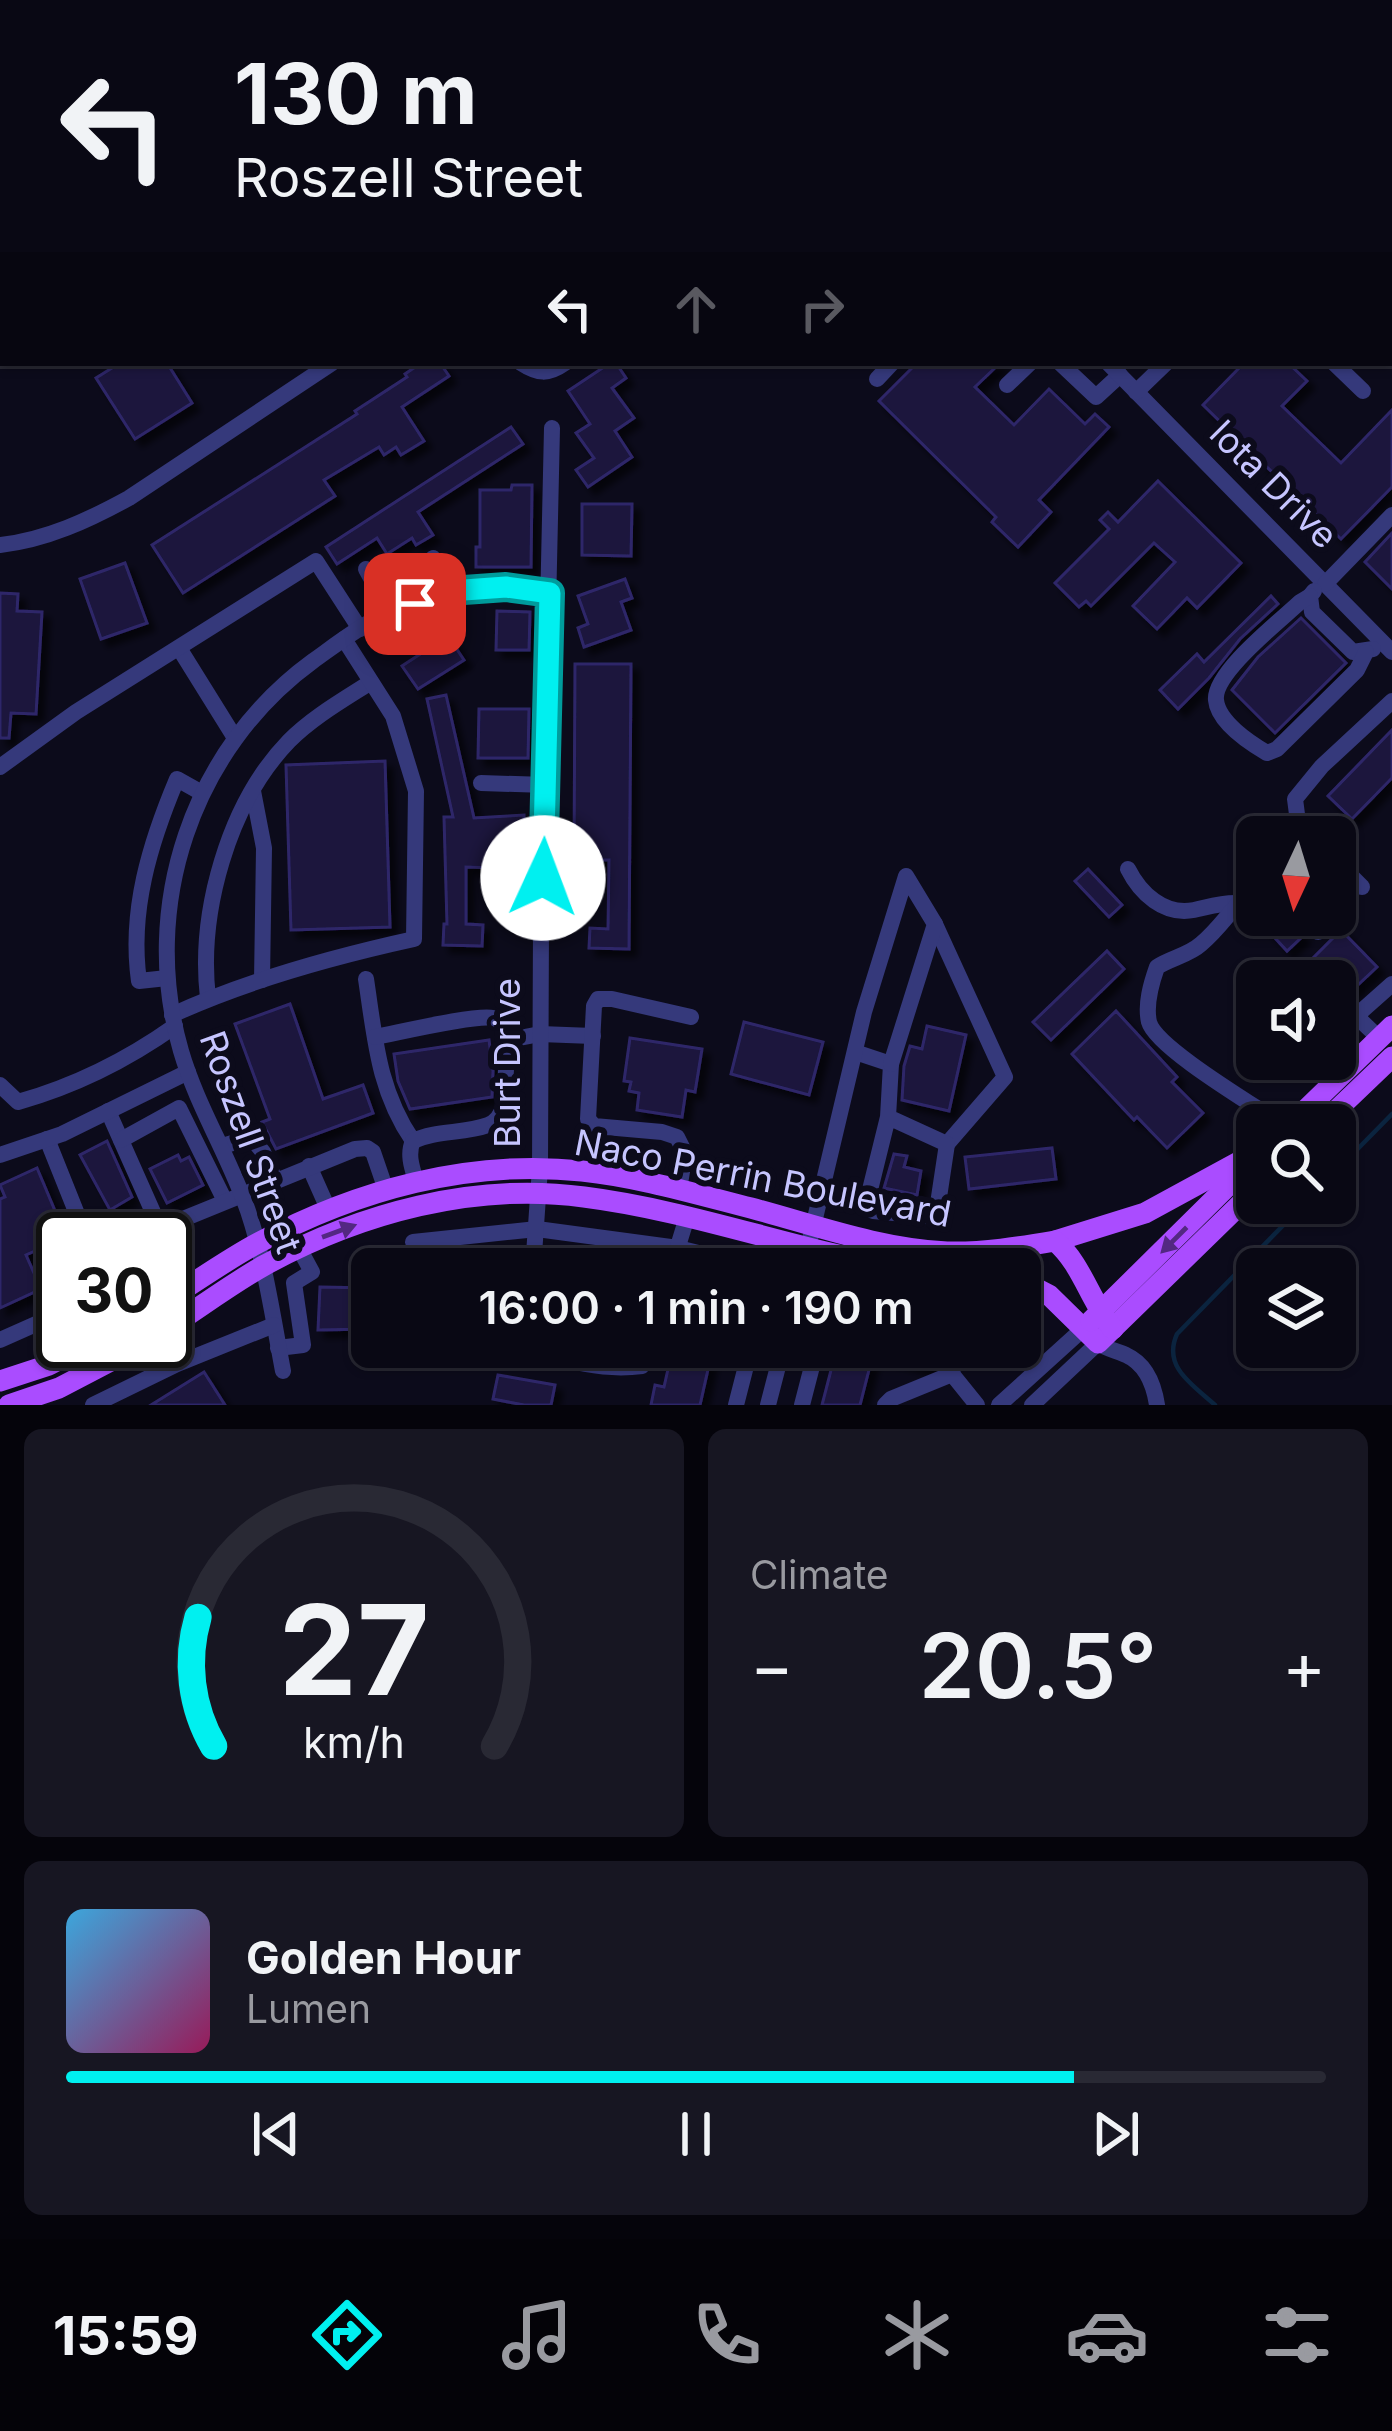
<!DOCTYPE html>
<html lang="en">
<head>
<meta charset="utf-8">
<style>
	:root { --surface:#090814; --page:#171622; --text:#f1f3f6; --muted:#999aa0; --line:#292934; --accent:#00f0f0 }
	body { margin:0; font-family:Inter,sans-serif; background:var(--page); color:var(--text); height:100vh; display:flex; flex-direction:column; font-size:45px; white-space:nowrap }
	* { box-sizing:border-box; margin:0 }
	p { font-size:39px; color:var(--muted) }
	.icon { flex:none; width:66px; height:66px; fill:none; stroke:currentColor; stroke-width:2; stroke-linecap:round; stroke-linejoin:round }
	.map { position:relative; height:1405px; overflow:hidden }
	.panel { display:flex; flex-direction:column; gap:24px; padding:24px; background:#05040b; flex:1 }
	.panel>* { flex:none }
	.hud { position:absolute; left:0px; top:0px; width:1392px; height:366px; box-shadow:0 3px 9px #0004,0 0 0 3px var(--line); background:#090814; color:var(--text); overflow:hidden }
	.needle { width:78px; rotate:184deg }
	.fabs { position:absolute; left:1236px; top:816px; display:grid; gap:24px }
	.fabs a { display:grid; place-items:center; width:120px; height:120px; border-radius:18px; background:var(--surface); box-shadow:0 3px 9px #0004,0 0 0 3px var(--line); font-size:60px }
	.speed { position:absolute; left:36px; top:1212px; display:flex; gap:24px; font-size:60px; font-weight:700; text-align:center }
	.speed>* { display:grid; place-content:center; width:156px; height:156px; border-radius:50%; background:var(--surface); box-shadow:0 3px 9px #0004,0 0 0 3px var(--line); line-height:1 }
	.speed .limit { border:6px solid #111; border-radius:18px; background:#fff; color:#111 }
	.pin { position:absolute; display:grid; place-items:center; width:102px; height:102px; color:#fff; margin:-51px; border-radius:24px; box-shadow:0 6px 18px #0006 }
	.me { position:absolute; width:132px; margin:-66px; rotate:2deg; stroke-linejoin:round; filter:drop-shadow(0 0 9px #0008) }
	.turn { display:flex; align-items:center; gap:42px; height:252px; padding:0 36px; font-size:54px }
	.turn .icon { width:156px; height:156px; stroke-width:2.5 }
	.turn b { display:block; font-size:84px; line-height:102px }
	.lanes { display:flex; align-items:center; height:114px; padding:0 36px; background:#0003; justify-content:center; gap:60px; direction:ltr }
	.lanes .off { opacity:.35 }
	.big { font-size:90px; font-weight:600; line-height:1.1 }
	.panel .card { flex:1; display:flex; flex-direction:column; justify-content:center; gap:18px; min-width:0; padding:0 42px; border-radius:18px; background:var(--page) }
	.panel .dial { align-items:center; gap:0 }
	.dial svg { height:312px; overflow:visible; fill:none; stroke:var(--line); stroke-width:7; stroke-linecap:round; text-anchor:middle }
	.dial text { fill:var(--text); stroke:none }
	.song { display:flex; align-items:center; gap:36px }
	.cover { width:144px; height:144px; border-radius:18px; background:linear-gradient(135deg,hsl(200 70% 55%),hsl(330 70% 35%)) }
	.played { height:12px; border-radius:6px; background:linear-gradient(90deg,var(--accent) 80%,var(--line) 80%) }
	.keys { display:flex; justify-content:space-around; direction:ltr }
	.heat { display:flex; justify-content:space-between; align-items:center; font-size:66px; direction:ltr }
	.panel .tiles { flex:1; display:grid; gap:24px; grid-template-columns:1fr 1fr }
	.card:last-child { grid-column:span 2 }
	.trip { position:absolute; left:351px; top:1248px; width:690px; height:120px; border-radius:18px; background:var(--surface); box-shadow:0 3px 9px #0004,0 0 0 3px var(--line); font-weight:600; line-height:120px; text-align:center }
	.tab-bar { display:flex; height:192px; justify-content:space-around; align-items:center; background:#040308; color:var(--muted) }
	.tab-bar .icon { width:84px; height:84px }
	.tab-bar .selected { color:var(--accent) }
	.tab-bar b { font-size:54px; color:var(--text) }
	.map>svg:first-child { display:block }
</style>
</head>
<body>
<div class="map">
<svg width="1392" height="1405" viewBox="0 0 1392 1405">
	<defs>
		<filter id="shadow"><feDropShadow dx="7" dy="7" stdDeviation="3" flood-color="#0009"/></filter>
	</defs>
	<rect width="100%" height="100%" fill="#0c0b1b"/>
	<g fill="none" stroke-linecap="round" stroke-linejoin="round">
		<!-- stream -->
		<g stroke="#0b243f" stroke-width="4.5">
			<path d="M1335,1172L1392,1114"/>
			<path d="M1215,1405C1193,1385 1162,1367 1177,1334L1305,1203"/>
		</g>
	</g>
	<!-- building -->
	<g fill="#1a163d" stroke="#2f2869" stroke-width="3" filter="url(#shadow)">
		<path d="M120,363H167L192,403L135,439L96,378Z"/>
		<path d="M421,363H440L449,376L402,407L424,441L401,455L396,447L384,455L379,447L324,480L335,496L183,593L152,545L357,414L355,411L407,377L405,374Z"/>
		<path d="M610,363H616L626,378L612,388L634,418L615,431L632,457L588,487L576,470L594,458L576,433L590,424L568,391Z"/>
		<path d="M917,363H1000L975,387L1014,425L1049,389L1085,424L1095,414L1109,427L1039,500L1051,512L1018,547L992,522L996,517L879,401Z"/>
		<path d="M1244,363H1288L1307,381L1282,406L1341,463L1392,410V487L1341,539L1203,405Z"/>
		<path d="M511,427L523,444L418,512L433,535L416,545L412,538L387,554L377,538L337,564L326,547Z"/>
		<path d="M1158,481L1241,563L1197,608L1187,598L1157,629L1133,606L1175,562L1154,543L1091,606L1086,601L1079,607L1055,583L1109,529L1100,520L1108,512L1118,522Z"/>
		<path d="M512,485H532L531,567H476V547H480V490H511Z"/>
		<path d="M582,504H632L631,556L582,555Z"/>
		<path d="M1392,533V589L1365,562Z"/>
		<path d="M125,563L147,623L101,639L80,579Z"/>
		<path d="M625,579L632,598L621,602L631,630L584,647L578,628L588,624L578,596Z"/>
		<path d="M0,593L18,594L17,611L42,612L36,714L11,713L9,738H0Z"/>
		<path d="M1271,596L1278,604L1240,639L1209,678L1178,709L1160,690L1197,654L1204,662Z"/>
		<path d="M497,611L530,612L529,650H496Z"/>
		<path d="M1301,618L1346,663L1275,733L1232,690L1258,657Z"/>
		<path d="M448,636L464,660L418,689L402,666Z"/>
		<path d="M575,664H631L629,949L589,948L590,928L608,929L609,860H574Z"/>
		<path d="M446,695L474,818L524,815V864H494V868L466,867V924L483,925L482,946L443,945L444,924H447L444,817H453L427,699Z"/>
		<path d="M479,709H529L528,758H478Z"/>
		<path d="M1392,730V778L1352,819L1328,796Z"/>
		<path d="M385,761L390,927L291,930L286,765Z"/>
		<path d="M1088,869L1122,905L1109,917L1075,881Z"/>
		<path d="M1254,915H1287L1290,924L1303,936L1287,951Z"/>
		<path d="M1341,930L1377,967L1343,999L1335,991V981H1326L1308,963Z"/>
		<path d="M1107,951L1124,969L1051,1040L1033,1022Z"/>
		<path d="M290,1004L323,1099L363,1085L373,1113L276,1149L262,1122L270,1119L235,1024Z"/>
		<path d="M1116,1011L1177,1077L1172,1082L1203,1113L1167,1148L1137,1117L1134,1120L1072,1054Z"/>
		<path d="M744,1022L823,1042L809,1095L731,1074Z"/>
		<path d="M927,1026L966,1035L949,1111L902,1100L904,1066L910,1046L922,1049Z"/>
		<path d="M630,1038L702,1049L695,1092L686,1090L682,1117L637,1110L639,1093L629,1091L631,1082L624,1081Z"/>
		<path d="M489,1040L493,1071L492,1097L410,1109L398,1081L394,1054Z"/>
		<path d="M107,1141L132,1197L110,1210L80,1155Z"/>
		<path d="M1052,1148L1056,1179L969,1189L965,1157Z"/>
		<path d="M894,1154L907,1156L904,1167L921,1171L917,1195L884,1188Z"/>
		<path d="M178,1155L181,1161L189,1157L203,1185L167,1203L150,1169Z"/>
		<path d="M37,1168L66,1237L26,1255L41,1289L0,1308V1199L5,1197L0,1185Z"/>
		<path d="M320,1287L372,1288V1329L318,1330Z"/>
		<path d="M673,1347H713L700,1405H651L655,1385L664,1387Z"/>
		<path d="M837,1347H944L941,1365L931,1369L873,1354L860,1405H822Z"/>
		<path d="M204,1372L225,1405H151Z"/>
		<path d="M498,1375L555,1385L551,1405H524L493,1399Z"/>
	</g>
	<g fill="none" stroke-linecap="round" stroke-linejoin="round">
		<!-- minor -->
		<g stroke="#35397b" stroke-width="16">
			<path d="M286,0L291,3"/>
			<path d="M599,0L601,3"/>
			<path d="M634,0L637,3"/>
			<path d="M1354,0L1357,3"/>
			<path d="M482,3L485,0"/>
			<path d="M842,3L845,0"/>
			<path d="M1389,37L1392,40"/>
			<path d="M0,117L3,116"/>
			<path d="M1389,125L1392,123"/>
			<path d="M0,284H3"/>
			<path d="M521,363C538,374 548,375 565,363"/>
			<path d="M1060,363L1096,397L1120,375"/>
			<path d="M1108,363L1392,652"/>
			<path d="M1334,363L1363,391"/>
			<path d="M877,379L892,363"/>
			<path d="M1007,385L1030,363"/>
			<path d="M1136,392L1166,363"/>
			<path d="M0,545C46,540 89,520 129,498L332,363"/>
			<path d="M433,558L441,597"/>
			<path d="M366,569L390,612"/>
			<path d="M1325,584L1392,515"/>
			<path d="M1314,591L1310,596L1312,612L1353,652L1373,649"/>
			<path d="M1310,596L1300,602C1280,621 1213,673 1216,700C1218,722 1250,743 1267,753L1277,749L1357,670L1366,652"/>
			<path d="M179,648L235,738"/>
			<path d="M0,767L76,712L316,561L360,629"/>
			<path d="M481,783L546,785"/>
			<path d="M253,791L264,848L262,980"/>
			<path d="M1277,837L1297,818"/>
			<path d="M1312,837L1298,822L1295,799L1322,766L1392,701"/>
			<path d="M1335,860L1362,887"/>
			<path d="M1128,869C1140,893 1164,916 1194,910C1208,907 1220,903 1235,903"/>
			<path d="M1257,887C1234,903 1223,926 1201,944C1189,955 1171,958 1157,967C1151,984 1145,1004 1149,1022C1156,1048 1257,1107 1283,1125"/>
			<path d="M499,901L541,925L583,894"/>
			<path d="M1299,915L1318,932"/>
			<path d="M935,924L1005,1077L947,1144"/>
			<path d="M167,978L139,981C129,911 150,843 177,779L202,793"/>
			<path d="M366,979C375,1038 378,1090 413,1141"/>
			<path d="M208,998C198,913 228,804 289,741C313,717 343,700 371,682"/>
			<path d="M1257,1000L1244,1010L1243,1022L1257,1039"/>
			<path d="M172,1015C248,980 332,957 414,939L416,791L393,716L344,639"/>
			<path d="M1335,1028L1356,1016"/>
			<path d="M375,1037C397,1033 476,1014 493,1018C502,1020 508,1031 514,1039"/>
			<path d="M1379,1038L1356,1016L1392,984"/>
			<path d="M855,1052L891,1064L888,1117L868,1198L873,1211L936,1217L947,1144L888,1117"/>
			<path d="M0,1085L18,1102C75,1086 127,1060 175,1026"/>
			<path d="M108,1111L160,1228"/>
			<path d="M47,1139L87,1239"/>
			<path d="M121,1140L179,1108L225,1201"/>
			<path d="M222,1146L243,1140L254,1141L263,1152L275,1180"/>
			<path d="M0,1155L62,1134L188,1072"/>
			<path d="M309,1166L329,1211"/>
			<path d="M416,1181C412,1168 407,1154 413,1141C436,1130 464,1134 488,1125C518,1113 496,1063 514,1039L540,1034L593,1036"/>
			<path d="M679,1190L685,1153L677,1137L662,1132L594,1126L588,1119L594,1006L598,999H612L691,1017"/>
			<path d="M134,1239L355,1149L367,1148L373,1152L386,1190"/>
			<path d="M413,1242L537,1229L678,1248L739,1263L751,1269"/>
			<path d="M533,1269L540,1168L541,925L552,428"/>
			<path d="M671,1269L687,1217"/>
			<path d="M803,1269L864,1012L906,876L935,924L891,1064"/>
			<path d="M0,1340L63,1312"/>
			<path d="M531,1347C563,1362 606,1371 642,1366L651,1354L652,1347"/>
			<path d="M957,1347L952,1374L977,1405"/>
			<path d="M278,1348L303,1345L294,1283L312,1272L299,1248"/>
			<path d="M413,1351L473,1347"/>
			<path d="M283,1371C273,1318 265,1262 248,1211C229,1156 197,1106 181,1051C139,907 192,749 313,661C334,646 357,628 381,616C410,601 472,586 505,587C520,587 535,591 550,593"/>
			<path d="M93,1405L177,1364L274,1325"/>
			<path d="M736,1405L746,1366L743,1356L745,1347"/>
			<path d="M768,1405L783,1347"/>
			<path d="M802,1405L817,1347"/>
			<path d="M885,1405L891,1399L952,1374"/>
			<path d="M999,1405L1084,1328"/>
			<path d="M1032,1405L1098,1343C1108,1350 1116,1350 1126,1355C1146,1364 1154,1385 1157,1405"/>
		</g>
		<!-- major -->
		<g stroke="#aa4cff" stroke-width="21">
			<path d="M1290,1125L1392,1026"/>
			<path d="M1321,1125L1392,1057"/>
			<path d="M1055,1241L1145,1213L1246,1158"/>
			<path d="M1020,1280L1049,1295L1098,1343L1257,1188"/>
			<path d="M165,1301C196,1282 226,1260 258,1243C357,1190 469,1159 582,1171C639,1177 696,1194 751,1208C815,1225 880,1249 947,1252C983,1253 1020,1247 1055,1241C1082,1264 1090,1301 1113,1329"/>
			<path d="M1091,1321L1257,1157"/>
			<path d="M165,1330C198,1309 231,1284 265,1265C361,1213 474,1182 584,1197C694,1211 798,1251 907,1269"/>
			<path d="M0,1381L49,1365L95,1341"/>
			<path d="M9,1405L59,1388L149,1341"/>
		</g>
		<!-- highway -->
		<g stroke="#ff40ae" stroke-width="24">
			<path d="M1153,0L1156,3"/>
			<path d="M1180,0L1183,3"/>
			<path d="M1216,0L1219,3"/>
			<path d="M1389,170L1392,173"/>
			<path d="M1389,213L1392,216"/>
			<path d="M1389,242L1392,245"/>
			<path d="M1389,290L1392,293"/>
		</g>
	</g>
	<!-- one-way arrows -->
	<defs><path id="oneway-solid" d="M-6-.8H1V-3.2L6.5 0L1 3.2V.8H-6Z" transform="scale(3)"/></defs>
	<g fill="#532882">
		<use href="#oneway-solid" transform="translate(339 1231) rotate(-20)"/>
		<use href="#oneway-solid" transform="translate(1174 1240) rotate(135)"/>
	</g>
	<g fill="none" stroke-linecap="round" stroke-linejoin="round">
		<!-- route casing -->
		<g stroke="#009c9c" stroke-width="30">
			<path id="route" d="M415,604L464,590L506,587L550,593L543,878"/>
		</g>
		<!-- route -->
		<use href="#route" stroke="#00f0f0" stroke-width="21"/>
	</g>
	<g text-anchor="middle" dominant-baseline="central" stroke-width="12" stroke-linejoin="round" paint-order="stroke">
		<!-- street labels -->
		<g font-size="36" fill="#c6c5ff" stroke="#0c0b1b">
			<text transform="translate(1274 484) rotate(45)">Iota Drive</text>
			<text transform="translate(507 1063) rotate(-90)">Burt Drive</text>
			<text transform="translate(251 1142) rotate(70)">Roszell Street</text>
			<text transform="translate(763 1178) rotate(11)">Naco Perrin Boulevard</text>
		</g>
	</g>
</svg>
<div class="fabs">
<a><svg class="needle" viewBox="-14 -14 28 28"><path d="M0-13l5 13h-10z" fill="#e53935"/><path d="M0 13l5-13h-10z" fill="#999aa0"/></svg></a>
<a><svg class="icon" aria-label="sound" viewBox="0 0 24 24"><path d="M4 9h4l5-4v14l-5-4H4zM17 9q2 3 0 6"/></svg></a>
<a><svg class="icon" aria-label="search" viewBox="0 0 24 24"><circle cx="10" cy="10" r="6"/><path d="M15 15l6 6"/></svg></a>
<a><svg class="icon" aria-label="layers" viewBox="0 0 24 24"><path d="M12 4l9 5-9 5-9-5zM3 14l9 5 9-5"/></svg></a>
</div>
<div class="speed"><div class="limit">30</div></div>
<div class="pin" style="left:415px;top:604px;background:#d93025"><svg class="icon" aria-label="arrive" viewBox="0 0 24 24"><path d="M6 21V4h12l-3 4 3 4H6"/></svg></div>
<svg class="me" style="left:543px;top:878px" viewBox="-20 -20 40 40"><circle r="19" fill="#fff"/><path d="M0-13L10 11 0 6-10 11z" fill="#00f0f0"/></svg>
<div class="trip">16:00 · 1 min · 190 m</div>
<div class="hud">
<div class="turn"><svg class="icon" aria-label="left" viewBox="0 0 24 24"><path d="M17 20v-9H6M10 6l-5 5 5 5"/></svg><div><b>130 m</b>Roszell Street</div></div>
<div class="lanes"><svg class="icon" aria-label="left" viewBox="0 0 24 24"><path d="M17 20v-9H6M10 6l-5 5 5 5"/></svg><svg class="icon off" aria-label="ahead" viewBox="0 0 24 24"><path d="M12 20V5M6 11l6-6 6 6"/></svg><svg class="icon off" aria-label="right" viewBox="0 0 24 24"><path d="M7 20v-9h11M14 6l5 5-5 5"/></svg></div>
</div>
</div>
<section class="panel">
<div class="tiles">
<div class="card dial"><svg viewBox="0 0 100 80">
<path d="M14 69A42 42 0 1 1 86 69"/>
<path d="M14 69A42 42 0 0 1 10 36" stroke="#00f0f0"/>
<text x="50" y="56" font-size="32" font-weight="700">27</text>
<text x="50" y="72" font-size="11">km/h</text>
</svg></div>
<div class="card"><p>Climate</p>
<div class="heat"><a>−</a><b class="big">20.5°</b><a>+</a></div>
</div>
<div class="card">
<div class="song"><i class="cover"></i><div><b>Golden Hour</b><p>Lumen</p></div></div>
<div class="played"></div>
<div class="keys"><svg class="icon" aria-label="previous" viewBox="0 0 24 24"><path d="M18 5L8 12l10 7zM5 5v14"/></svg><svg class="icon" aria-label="pause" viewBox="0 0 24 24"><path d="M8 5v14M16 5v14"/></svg><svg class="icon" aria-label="next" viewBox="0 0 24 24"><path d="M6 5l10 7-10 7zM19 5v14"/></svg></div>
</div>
</div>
</section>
<nav class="tab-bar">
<b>15:59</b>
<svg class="icon selected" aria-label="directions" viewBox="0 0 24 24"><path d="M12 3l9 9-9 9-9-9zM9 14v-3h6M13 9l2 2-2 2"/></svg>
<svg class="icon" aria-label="music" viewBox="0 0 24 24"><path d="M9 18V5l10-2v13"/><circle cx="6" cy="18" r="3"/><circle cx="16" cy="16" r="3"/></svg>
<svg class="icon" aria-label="phone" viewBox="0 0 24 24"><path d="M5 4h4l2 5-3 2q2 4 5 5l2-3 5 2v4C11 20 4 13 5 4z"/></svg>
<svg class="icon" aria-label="climate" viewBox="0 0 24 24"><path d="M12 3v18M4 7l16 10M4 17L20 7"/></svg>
<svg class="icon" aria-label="car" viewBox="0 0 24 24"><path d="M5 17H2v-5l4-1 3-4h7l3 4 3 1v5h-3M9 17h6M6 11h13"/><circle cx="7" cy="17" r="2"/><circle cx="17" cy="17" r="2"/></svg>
<svg class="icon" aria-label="filters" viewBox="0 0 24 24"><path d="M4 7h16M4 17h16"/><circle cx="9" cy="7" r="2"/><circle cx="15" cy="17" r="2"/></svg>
</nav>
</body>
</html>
